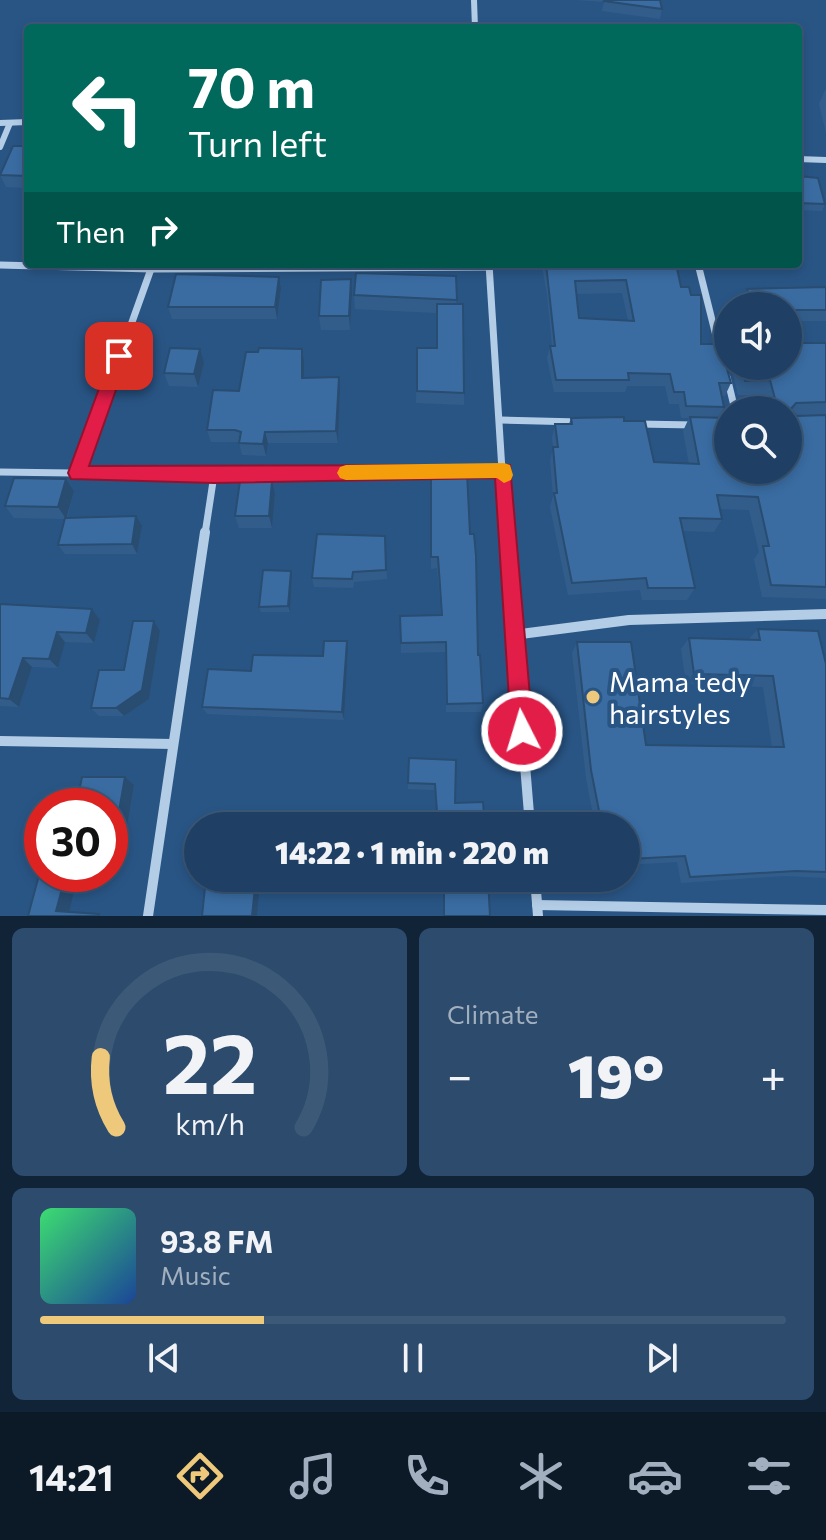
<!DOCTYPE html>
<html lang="en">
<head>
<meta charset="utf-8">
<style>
	:root { --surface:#1f4064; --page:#2c4b6d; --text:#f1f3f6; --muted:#a1afbf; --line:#3c5978; --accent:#eec97b }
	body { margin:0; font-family:Commissioner,sans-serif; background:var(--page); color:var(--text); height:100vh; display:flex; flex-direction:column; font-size:30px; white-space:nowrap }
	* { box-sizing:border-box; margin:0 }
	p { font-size:26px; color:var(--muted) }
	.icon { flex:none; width:44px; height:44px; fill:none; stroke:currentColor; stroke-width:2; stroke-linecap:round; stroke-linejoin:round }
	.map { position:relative; height:916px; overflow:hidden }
	.side { display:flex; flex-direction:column; gap:12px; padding:12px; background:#112337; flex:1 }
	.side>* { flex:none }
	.top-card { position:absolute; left:24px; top:24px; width:778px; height:244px; border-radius:8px; box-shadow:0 4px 12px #0003,0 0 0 2px var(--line); background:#00695c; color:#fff; overflow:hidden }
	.buttons { position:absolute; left:714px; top:292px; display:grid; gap:16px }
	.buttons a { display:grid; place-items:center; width:88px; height:88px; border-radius:50%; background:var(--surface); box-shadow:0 4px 12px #0003,0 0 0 2px var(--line); font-size:40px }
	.speed { position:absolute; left:24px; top:788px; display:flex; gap:16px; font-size:40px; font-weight:700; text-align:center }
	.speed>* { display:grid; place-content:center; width:104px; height:104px; border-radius:50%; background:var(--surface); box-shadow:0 4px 12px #0003,0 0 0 2px var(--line); line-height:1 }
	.speed .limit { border:12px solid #d22; background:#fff; color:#111 }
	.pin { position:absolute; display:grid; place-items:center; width:68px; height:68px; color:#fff; margin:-34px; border-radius:16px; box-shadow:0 4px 12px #0006 }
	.me { position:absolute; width:88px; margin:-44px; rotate:355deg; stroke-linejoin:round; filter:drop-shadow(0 0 6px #0008) }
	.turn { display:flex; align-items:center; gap:28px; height:168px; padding:0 32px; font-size:36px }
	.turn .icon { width:104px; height:104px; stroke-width:2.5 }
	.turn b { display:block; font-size:56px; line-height:68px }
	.then { display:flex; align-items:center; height:76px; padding:0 32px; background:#0003; gap:16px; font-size:30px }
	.big { font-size:60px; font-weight:800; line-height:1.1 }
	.side .widget { flex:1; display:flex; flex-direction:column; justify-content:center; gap:12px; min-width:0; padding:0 28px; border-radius:12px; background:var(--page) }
	.side .dial { align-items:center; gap:0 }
	.dial svg { height:208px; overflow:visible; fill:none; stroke:var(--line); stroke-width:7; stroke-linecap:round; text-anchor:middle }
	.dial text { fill:var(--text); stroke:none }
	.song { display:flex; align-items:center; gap:24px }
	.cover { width:96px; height:96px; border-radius:12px; background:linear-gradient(135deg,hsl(140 70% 55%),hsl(220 70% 35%)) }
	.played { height:8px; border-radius:4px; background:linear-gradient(90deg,var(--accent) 30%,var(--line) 30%) }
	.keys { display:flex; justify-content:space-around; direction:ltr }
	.heat { display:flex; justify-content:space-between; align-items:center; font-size:44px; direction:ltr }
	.side .tiles { flex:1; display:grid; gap:12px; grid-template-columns:1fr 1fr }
	.widget:last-child { grid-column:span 2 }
	.trip { position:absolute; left:184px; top:812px; width:456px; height:80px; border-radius:40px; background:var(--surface); box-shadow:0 4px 12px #0003,0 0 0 2px var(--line); font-weight:800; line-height:80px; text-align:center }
	.tab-bar { display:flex; height:128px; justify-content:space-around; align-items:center; background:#0c1a28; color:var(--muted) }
	.tab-bar .icon { width:56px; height:56px }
	.tab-bar .active { color:var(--accent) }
	.tab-bar b { font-size:36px; color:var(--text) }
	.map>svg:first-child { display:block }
</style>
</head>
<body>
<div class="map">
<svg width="826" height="916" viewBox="0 0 826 916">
	<rect width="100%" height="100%" fill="#295585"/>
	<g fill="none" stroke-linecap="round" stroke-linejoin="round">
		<!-- street-far2 -->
		<g stroke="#b4cde7" stroke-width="6">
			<path d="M474,0L475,28"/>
			<path d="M0,123L28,122"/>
			<path d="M0,147L10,123"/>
			<path d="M798,159L826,160"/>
		</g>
		<!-- street-far1 -->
		<g stroke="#b4cde7" stroke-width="7">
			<path d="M489,264L506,534"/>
			<path d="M698,264L720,352"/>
			<path d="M0,265L151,269L490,267"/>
			<path d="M727,377L735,410"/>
			<path d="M501,420L579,422"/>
			<path d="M637,424L695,425"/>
			<path d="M0,472L214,475L504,470"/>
			<path d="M78,473L151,269"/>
			<path d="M205,534L214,475"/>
		</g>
		<!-- street -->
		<g stroke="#b4cde7" stroke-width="10">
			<path d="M506,532L530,826"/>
			<path d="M513,635L629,620L826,614"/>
			<path d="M0,741L173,744"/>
			<path d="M535,878L538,916"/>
			<path d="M537,905L826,910"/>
			<path d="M148,916L205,532"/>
		</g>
	</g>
	<!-- wall -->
	<g fill="#325d8b" fill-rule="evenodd">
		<path d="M576,0H660L662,9L660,19L602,11L604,2Z"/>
		<path d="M825,90H826V133L819,104Z"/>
		<path d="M28,136V188L6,187L0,175L23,146Z"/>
		<path d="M798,176L825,204L822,211L798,210Z"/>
		<path d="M535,264H676L681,287L701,344L731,383L725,396H722L724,407L719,418L728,470H788V410H766L762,395H738L731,366H788L826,343V599L762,597L754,559L759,552L749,510L720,509L722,519L714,532L683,531L695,588L687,600H642L640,590L568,595L550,507L553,496L550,461L553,448L552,438L555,424H569L571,418L624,421L654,462L689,464L683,431L689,418H681L679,404H669L665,386H627L625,392H554L547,358L550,346H552L547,294L542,267H535ZM622,293L628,320L579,318L576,294Z"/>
		<path d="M456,276V304L464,393V405L416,403L417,348H437V313L355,309L354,295Z"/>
		<path d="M351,279L352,293L350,330H321L319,316Z"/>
		<path d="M826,287V321H788V306H744L743,300L747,289Z"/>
		<path d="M281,289L277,319H172L168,307Z"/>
		<path d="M304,362V378L340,390L338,443H268L266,456L242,455L239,442H211L207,430L239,391Z"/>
		<path d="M204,363L198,387L169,386L164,373Z"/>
		<path d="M66,479L74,491L67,518L142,526L137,554H65L58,545L64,519L14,518L5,506Z"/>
		<path d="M430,485L470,534L478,655L483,703L481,712H446L445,652L401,653L400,616L441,615L437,568L431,569Z"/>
		<path d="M275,494L272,528H239L235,516Z"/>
		<path d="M385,536L387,579L354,582L353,588L314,587L312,578Z"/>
		<path d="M292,576L290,612H261L259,607Z"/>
		<path d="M0,604L92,609L100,620L94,643L65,642L58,668L32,667L19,707L0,706Z"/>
		<path d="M154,621L160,631L149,699L124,716H99L91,708L124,670Z"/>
		<path d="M758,629L826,664V878L784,876L681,883L677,862L626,865V826H595L586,778L572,653L577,642L646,745L772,747L763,687L686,684L681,649L689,638L748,640Z"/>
		<path d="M347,641L348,649L344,720L207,714L202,707L251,671L323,656Z"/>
		<path d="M409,758L455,803L485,826H437L435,790L408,789Z"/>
		<path d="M125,777L134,785L121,863H110V806Z"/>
	</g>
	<!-- shaded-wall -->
	<g fill="#294c71">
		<path d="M279,277L281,289L277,319L275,307Z"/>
		<path d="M351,279L352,293L350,330L349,316Z"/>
		<path d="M200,349L204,363L198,387L194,374Z"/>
		<path d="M302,349L304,362V391L302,378Z"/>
		<path d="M339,377L340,390L338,443L336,431Z"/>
		<path d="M265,432L268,443L266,456L263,444Z"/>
		<path d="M66,479L74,491L66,519L58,507Z"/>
		<path d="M272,481L275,494L272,528L269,516Z"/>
		<path d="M136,516L142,526L137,554L132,544Z"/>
		<path d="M291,571L292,576L290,612L288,606Z"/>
		<path d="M92,609L100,620L94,643L86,633Z"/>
		<path d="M154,621L160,631L149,699L124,716L116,708Z"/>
		<path d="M57,632L65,642L58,668L49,659Z"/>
		<path d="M347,641L348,649L344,720L342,712Z"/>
		<path d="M23,658L32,667L19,707L9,699Z"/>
		<path d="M125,777L134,785L121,863L111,857Z"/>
		<path d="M66,874H78L68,916L56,911Z"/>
		<path d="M256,878H260L257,916H252Z"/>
	</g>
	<!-- building -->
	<g fill="#3a6ca2" stroke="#294c71" stroke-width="2" fill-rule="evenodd">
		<path d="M605,0H660L662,9L604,1Z"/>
		<path d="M28,136V176L0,175L13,146H23Z"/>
		<path d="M798,176L818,178L825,204L798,203Z"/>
		<path d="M546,264H676L681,287H689L691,295H701V344H720L731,383H719L724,407L686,406L684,392H674L670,374L628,373L629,380H556L550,346H555ZM626,280L634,321L579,318L575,281Z"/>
		<path d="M356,273L456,276L457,300L354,295Z"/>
		<path d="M176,274L279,277L275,307H168Z"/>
		<path d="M351,279L349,316H319L321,280Z"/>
		<path d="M826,287V310H788V306H752L747,289Z"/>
		<path d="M437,304H463L464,393L417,391V348H437Z"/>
		<path d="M788,343H826V402L796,403L790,410L797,416L826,415V587L771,585L763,546H769L758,497L717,495L722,519L680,518L695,588H648L646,578L572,583L554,493H557L553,447H558L555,424H572L571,418L624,417V421H645L654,462L699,464L690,417L728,418V470H788V410H778L770,380L745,381L742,366H788Z"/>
		<path d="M170,348L200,349L194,374L164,373Z"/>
		<path d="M259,348L302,349V378L339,377L336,431L265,432L263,444L239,443L241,432L235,430H207L213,390L239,391L246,352H258Z"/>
		<path d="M431,472H467L470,534H474L476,556L478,655H480L483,703L447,704L446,642L401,643L400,616L442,615L438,557H431Z"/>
		<path d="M14,478L66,479L58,507L5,506Z"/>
		<path d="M240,481H272L269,516H235Z"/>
		<path d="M136,516L132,544L58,545L65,518Z"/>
		<path d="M317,534L385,536L386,570L353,572L352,579L312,578Z"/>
		<path d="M263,570L291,571L288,606L259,607Z"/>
		<path d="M0,604L92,609L86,633L57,632L49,659L23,658L9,699L0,698Z"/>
		<path d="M133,621H154L142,690L116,708H91L99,670H124Z"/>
		<path d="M758,629L818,631L826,664V872L796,871L690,877L685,856L629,859L627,846H626V826H602L591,770L577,642H631L646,745L784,747L773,676L694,674L689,638L760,640Z"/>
		<path d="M324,641H347L342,712L202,707L208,669L251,671L253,655L323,656Z"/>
		<path d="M409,758L456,760L455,803L483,802L485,826H438L435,784L408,783Z"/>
		<path d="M82,777H125L111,857H110V806H76Z"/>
		<path d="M42,864V874H66L56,911L99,914V916H28Z"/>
		<path d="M206,878H256L252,916H202Z"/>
		<path d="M444,878H488L490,916H444Z"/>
	</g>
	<!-- route -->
	<path fill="#e11d48" stroke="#92132f" stroke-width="2" d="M119,350L128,356L89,466L510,465L533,731L530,738L522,742L514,738L511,731L495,478L214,483L71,479L68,473L111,356Z"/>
	<!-- slow -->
	<path fill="#f59e0b" d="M504,463L510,465L513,475L511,480L504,483L497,478L346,480L340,478L337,473L340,467L346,465Z"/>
	<!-- markers -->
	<circle fill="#eec97b" stroke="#295585" stroke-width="3" cx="593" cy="697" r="8"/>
	<g text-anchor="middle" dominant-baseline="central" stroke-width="8" stroke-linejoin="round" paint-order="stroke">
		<!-- poi labels -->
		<g font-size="28" fill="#fff" stroke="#295585" text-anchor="start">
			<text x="609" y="681">Mama tedy<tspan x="609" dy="32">hairstyles</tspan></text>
		</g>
	</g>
</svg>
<div class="buttons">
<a><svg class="icon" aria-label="sound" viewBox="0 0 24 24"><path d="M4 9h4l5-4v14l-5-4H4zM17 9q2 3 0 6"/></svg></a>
<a><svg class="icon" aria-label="search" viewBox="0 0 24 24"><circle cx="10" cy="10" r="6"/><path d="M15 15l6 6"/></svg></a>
</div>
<div class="speed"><div class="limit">30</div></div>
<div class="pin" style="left:119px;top:356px;background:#d93025"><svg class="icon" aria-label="arrive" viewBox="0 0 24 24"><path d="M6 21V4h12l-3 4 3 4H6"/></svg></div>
<svg class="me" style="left:522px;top:731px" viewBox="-20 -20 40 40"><circle r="17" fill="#e11d48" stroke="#fff" stroke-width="3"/><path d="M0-11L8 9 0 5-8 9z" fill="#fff"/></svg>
<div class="trip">14:22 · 1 min · 220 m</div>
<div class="top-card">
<div class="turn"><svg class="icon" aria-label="left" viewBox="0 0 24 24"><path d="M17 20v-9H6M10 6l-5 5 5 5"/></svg><div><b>70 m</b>Turn left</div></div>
<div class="then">Then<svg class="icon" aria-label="right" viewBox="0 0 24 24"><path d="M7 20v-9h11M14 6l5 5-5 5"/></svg></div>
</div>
</div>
<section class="side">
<div class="tiles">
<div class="widget dial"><svg viewBox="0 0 100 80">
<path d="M14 69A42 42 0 1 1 86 69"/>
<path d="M14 69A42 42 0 0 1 8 42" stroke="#eec97b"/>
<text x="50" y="56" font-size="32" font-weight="700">22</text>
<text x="50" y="72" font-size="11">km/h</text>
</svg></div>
<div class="widget"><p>Climate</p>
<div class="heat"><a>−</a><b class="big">19°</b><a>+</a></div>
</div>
<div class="widget">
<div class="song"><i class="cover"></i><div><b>93.8 FM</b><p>Music</p></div></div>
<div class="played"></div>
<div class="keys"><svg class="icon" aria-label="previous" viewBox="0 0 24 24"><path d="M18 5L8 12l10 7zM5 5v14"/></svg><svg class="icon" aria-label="pause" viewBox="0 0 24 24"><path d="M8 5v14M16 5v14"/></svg><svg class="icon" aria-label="next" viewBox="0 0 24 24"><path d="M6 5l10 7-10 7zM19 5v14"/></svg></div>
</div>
</div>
</section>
<nav class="tab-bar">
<b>14:21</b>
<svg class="icon active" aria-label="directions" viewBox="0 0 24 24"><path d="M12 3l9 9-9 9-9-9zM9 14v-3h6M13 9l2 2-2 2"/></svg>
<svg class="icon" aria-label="music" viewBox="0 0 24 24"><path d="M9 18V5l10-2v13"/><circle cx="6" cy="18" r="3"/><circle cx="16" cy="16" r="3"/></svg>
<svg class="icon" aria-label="phone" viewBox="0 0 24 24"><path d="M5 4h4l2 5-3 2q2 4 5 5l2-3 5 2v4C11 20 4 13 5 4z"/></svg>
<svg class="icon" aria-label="climate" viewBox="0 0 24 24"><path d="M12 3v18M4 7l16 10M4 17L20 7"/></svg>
<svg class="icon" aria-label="car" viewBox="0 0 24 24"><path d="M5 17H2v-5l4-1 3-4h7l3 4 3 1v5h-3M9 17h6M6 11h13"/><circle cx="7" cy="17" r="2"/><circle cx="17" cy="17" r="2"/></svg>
<svg class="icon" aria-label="filters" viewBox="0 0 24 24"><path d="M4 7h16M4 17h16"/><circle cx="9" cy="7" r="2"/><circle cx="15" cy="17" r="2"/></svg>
</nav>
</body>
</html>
